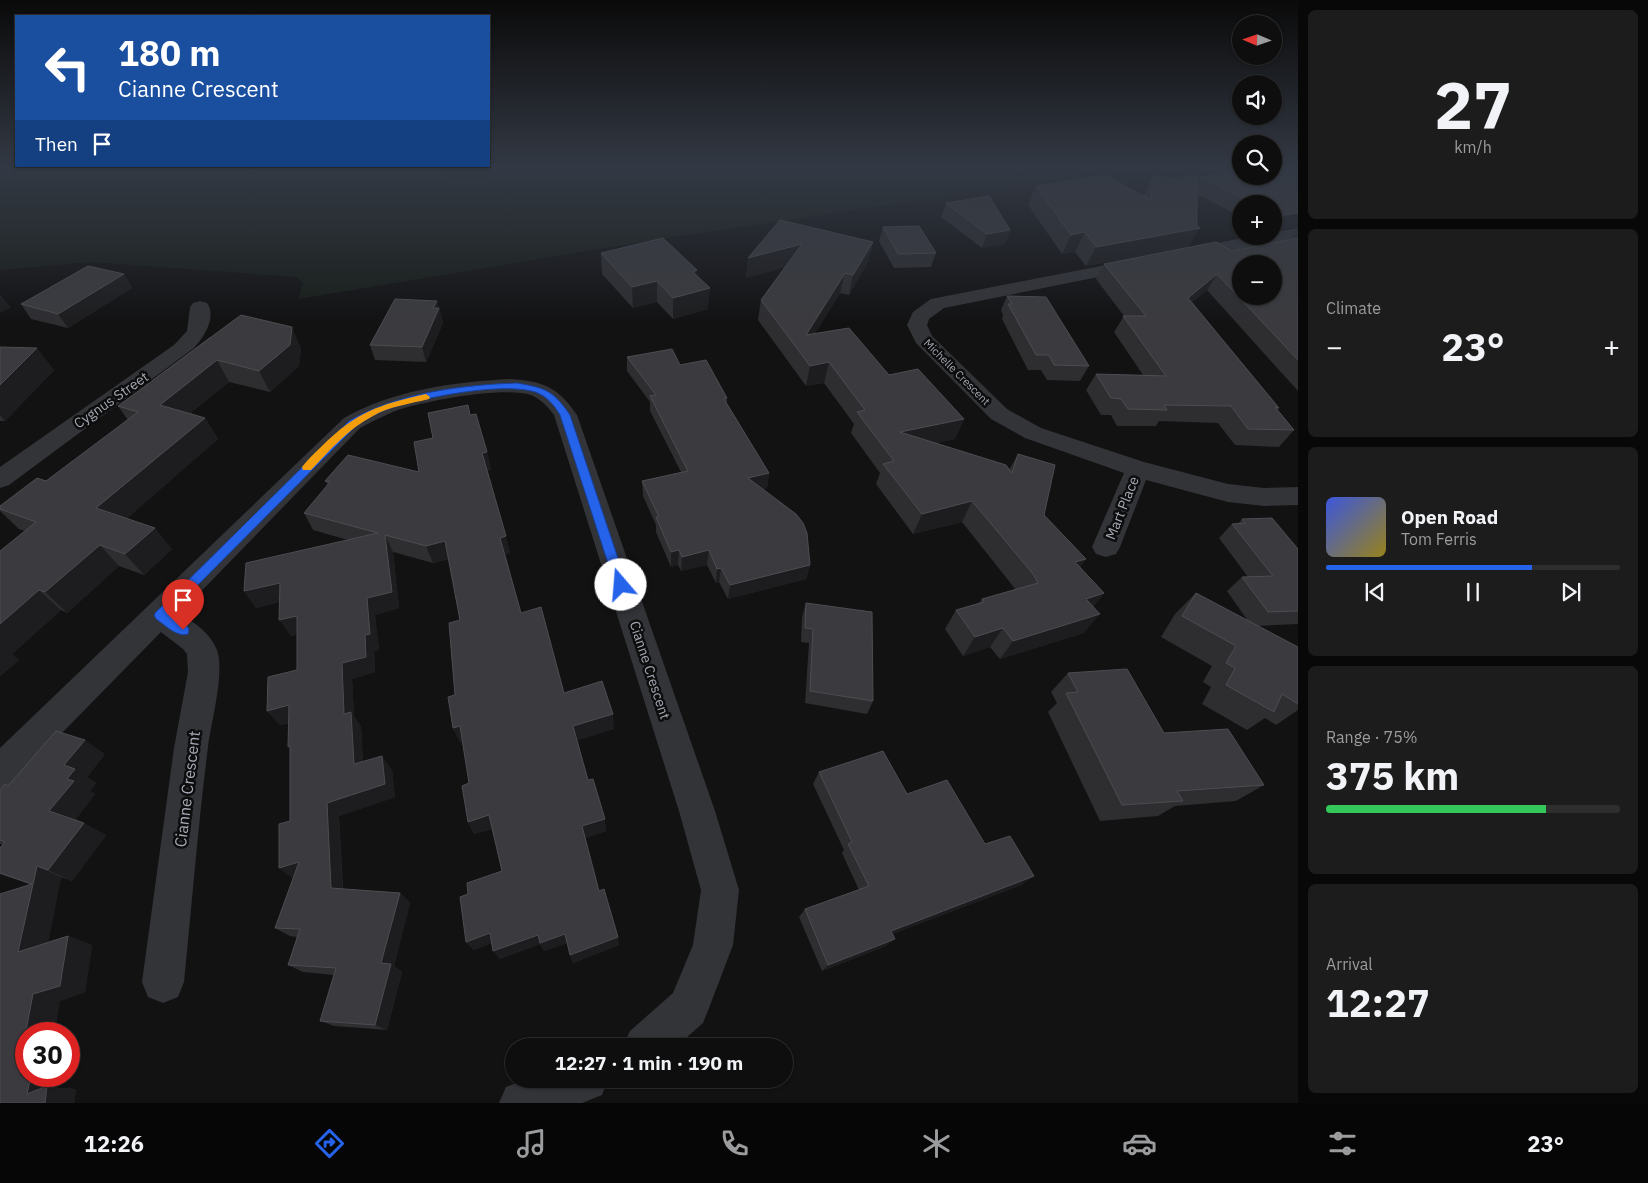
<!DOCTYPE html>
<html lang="en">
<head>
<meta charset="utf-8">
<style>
	:root { --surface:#0e0e0e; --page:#1c1c1c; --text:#f1f3f6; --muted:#9b9c9e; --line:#2e2e2e; --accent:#2563eb }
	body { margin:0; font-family:"IBM Plex Sans",sans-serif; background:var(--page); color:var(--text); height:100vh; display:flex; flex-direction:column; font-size:19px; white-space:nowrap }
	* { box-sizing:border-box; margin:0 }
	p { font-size:16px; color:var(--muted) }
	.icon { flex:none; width:28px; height:28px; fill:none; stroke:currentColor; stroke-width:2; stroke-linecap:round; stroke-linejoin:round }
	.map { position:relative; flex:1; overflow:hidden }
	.side { display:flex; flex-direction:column; gap:10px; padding:10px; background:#080808; width:350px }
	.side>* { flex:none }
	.banner { position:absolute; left:15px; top:15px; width:475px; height:152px; border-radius:0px; box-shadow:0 1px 4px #0004,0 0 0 1px var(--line); background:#1a4fa0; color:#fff; overflow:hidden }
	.needle { width:32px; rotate:272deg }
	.fabs { position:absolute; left:1232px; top:15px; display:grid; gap:10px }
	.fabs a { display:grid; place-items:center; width:50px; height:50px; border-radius:50%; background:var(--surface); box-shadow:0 1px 4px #0004,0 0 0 1px var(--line); font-size:25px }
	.speed { position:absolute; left:15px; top:1022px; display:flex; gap:10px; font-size:25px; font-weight:700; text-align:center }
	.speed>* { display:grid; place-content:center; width:65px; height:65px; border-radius:50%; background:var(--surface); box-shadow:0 1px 4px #0004,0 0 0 1px var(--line); line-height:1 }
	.speed .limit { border:8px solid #d22; background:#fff; color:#111 }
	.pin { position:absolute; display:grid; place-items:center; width:42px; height:42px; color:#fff; margin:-51px -21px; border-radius:50% 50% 50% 0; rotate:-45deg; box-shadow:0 0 5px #0007 }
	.pin .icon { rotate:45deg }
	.me { position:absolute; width:55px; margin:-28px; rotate:342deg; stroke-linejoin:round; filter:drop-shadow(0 0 4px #0008) }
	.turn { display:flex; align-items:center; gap:18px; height:105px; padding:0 20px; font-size:22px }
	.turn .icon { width:65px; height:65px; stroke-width:2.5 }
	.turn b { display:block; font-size:35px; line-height:42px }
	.then { display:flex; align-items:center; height:48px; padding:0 20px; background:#0003; gap:10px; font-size:19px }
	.big { font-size:38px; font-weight:700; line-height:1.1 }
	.side .card { flex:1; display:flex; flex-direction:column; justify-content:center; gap:8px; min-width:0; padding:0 18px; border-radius:8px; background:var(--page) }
	.side .dial { align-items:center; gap:0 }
	.dial b { font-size:65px; line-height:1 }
	.song { display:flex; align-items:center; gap:15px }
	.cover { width:60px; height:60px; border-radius:8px; background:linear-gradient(135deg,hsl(230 70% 55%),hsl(50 70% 35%)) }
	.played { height:5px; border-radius:2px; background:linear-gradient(90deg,var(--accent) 70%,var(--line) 70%) }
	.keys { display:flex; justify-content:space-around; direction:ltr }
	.heat { display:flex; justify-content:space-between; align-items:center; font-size:28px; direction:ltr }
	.charge { height:8px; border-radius:4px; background:linear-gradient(90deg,#34c759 75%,var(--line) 0) }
	.trip { position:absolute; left:505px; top:1038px; width:288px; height:50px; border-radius:25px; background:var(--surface); box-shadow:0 1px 4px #0004,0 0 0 1px var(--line); font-weight:700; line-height:50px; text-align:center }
	.tab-bar { display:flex; height:80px; justify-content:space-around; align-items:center; background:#060606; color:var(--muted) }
	.tab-bar .icon { width:35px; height:35px }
	.tab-bar .active { color:var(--accent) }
	.tab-bar b { font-size:22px; color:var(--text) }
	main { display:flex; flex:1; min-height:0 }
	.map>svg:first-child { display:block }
</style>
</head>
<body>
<main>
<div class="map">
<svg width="1298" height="1103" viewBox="0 0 1298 1103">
	<rect width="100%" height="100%" fill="#121213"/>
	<!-- green -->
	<path fill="#181e19" d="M0,169H439L447,180L466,181L528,169H1131L661,239L298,299L303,284L297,277L90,262L0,270Z"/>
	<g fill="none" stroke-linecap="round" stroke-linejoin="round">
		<!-- street -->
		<g fill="#333438" fill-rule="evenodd">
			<path d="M1298,228V238L1187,259L1181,258L1178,254L1181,250L1187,249L1253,236H1274V232Z"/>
			<path d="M1137,259L1143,260L1146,264L1143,268L944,308L929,319L927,325L932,336L1007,409L1041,428L1144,462L1228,484L1264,488L1298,487V505L1264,506L1228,502L1146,480L1120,547L1116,554L1106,557L1096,554L1092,547L1124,473L1025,438L991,419L916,343L907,325L913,312L931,299Z"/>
			<path d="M200,301L207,303C217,317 204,337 194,348L9,485L0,488V467L174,345L187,331L190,307L193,303Z"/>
			<path d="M510,379C543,381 558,387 577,415L715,811L739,890L733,945L709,1008L703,1023L677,1046H623L630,1031L673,993L693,945L701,890L679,811L554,415C548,407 541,399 531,395C504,386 423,401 395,411C383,416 371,422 360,428L180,613C194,623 210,632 217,650C225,673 211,722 208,747C198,825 192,904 184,982L178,997L163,1003L148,997L142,982L174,748L188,672L187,654L183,649L161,632L12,784L0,789V748L344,418C393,390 454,382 510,379Z"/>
			<path d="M526,1079H608L602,1095L582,1103H499L506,1087Z"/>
		</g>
	</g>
	<!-- wall -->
	<g fill="#2e2e31">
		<path d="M1298,169V227L1274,230V231V204H1241V217L1197,194L1188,247L1086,266L1075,252L1062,254L1028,205L1036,186L1144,196V194L1153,175L1197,184L1201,177Z"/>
		<path d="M946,203L1010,230L1005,244L982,248L941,217Z"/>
		<path d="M883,227L936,253L931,267L894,268L879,241Z"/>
		<path d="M1298,228V391L1207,290L1192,302L1279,408L1277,410L1294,430L1279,447L1235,445L1218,423L1159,421L1156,426H1117L1111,415H1101L1086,390L1096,374L1143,375L1114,332L1124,316L1096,279L1104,264L1232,251L1290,240Z"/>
		<path d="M873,242L868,262L849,295L840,293L815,333L964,419L955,439L936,443L1009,470L1018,454L1044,515L1086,559L1080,567L1104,593L1093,607L1084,633L1000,659L990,647L963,656L945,629L956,610L979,603L982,599L1016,590L962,522L913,534L876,484L880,473L851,433L854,424L824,383L806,386L758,320L761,300L785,267L746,278L748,258Z"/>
		<path d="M601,253L697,276L708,309L673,319L657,302L633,308L602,274Z"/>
		<path d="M124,274L132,288L68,328L31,319L21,304Z"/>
		<path d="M1007,296L1089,366L1080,381L1047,380L1041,370H1028L1002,319L1003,315L1001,310Z"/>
		<path d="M439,308L443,323L426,362L375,360L370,345Z"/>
		<path d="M210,337L301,348L299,366L270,392L229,382L190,413L205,418L218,439L127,518L172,549L144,575L119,566L67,613L61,610L12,654L19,660L0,676V551L25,531L19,529L0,511V506L46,481L128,420L118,406Z"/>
		<path d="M0,347L54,370L5,421H0Z"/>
		<path d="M627,357L680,365L727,398V404L769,473L767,488L763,489L810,565L806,579L728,599L719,582L716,583L707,565L681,571L678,565L671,567L656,532V525L643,496L642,481L681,472L650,411V402L627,371Z"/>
		<path d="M470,415L487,452L491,470H487L510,553L505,554L521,613L564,693L614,729L577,740L588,780L606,831L585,838L599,891L619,945L573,963L570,955L567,943L544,951L540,944L500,959L492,943L474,950L466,942L468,894L502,871L492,829L474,834L468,822L469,783L462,741L460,742L453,728L460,620L449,559L433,563L393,552L399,608L375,615L379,650L374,651L375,672L352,679L354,716L361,727L363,762L392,770L395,797L339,816L343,889L400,893L410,903L394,966L402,972L387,1030L334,1026L320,1021L334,975L303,972L288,965L297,937L290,936L275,928L293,879L290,821V749L289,723L280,725L267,711L297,670V634L291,636L279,602L256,608L244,591L348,540L313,530L304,513L328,485L325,481L419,472L433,438Z"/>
		<path d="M1242,519L1298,549V624L1257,626L1298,647V710L1276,725L1265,718L1247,730L1202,704L1211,687L1203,682L1212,666L1161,637L1175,614L1196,593L1248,621L1227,591L1242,577H1248L1219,538L1232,524H1238Z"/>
		<path d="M806,603L873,701L867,714L805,703L809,643L801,642L802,617Z"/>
		<path d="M1068,673L1164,733L1264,785L1236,801L1175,806L1158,816L1100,821L1048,712L1057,703L1051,692Z"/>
		<path d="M105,754L87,777L96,783L90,791L95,794L75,820L106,835L72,881L61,877L48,942L68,936L92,945L85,992L60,1001L26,1034L58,1088L76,1089L74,1103H0L29,884L0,874V848L3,844H0V790L8,786Z"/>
		<path d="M819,772L907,794L1034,876L1021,885L892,934L886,946L822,971L799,917L805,909L859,890L842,853L844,850L813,784Z"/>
	</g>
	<!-- shaded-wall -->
	<g fill="#1d1d1f">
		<path d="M1298,213V227L1274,230L1284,215Z"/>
		<path d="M1200,228L1188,247L1086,266L1096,247Z"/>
		<path d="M1010,230L1005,244L982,248L987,234Z"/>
		<path d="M1085,232L1075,252L1062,254L1071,235Z"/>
		<path d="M873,242L868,262L849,295L853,275Z"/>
		<path d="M802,244L799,263L746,278L748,258Z"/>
		<path d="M697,270L696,291L693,272Z"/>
		<path d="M845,273L840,293L802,355L806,335Z"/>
		<path d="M124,274L132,288L68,328L58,314Z"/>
		<path d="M1217,274L1207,290L1178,314L1188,298Z"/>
		<path d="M657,281V302L633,308L632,287Z"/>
		<path d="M710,288L708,309L673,319V298Z"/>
		<path d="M0,294L11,308L0,313Z"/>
		<path d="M437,301L443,323L426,362L422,347L433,308Z"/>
		<path d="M292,327L301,348L299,366L270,392L259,371Z"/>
		<path d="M37,348L54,370L5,421L0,415V385Z"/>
		<path d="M217,360L229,382L174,426L160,405Z"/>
		<path d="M829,362L824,383L806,386L810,366Z"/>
		<path d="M205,418L218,439L115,529L96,508Z"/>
		<path d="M964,419L955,439L892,453L900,432Z"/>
		<path d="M487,452L491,470L487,471L482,453Z"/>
		<path d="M769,473L767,488L746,493L748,478Z"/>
		<path d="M972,501L962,522L913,534L922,514Z"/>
		<path d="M155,528L172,549L144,575L125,554Z"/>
		<path d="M385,535L393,552L399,608L375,615L379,650L374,651L375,672L352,679L354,716L361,727L364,778L354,764L344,714L342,663L365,635L367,598Z"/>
		<path d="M506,536L510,553L504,555L500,538Z"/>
		<path d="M445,541L451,558L433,563L426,546Z"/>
		<path d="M100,545L119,566L67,613L45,592Z"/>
		<path d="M679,550L678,565L671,567V552Z"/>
		<path d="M709,550L707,565L681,571L682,557Z"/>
		<path d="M1086,559L1071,579L1075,562Z"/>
		<path d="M810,565L806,579L728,599L730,585Z"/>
		<path d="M721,568L719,582L716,583L717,569Z"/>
		<path d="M280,583L291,599L256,608L244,591Z"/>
		<path d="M39,590L61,610L12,654L19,660L0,676V624Z"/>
		<path d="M1104,593L1088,613L1086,599Z"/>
		<path d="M1100,614L1084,633L1000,659L1013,641Z"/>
		<path d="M297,616L308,632L291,636L279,620Z"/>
		<path d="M1003,628L990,647L963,656L975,637Z"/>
		<path d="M289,705L301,719L280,725L267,711Z"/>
		<path d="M613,714L614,729L576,741L573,726Z"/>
		<path d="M460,726L466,740L460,742L453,728Z"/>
		<path d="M85,740L105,754L87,777L96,783L90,791L95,794L72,824L49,811L67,779L64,765Z"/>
		<path d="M382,756L392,770L395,797L339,816L343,898L331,888L327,803Z"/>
		<path d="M489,815L495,828L474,834L468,822Z"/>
		<path d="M605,819L606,831L585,838L582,826Z"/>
		<path d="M84,823L106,835L72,881L48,870Z"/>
		<path d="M299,862L293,879L279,868Z"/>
		<path d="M37,866L61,877L45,960L18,952Z"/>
		<path d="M1034,876L1021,885L882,938L891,931Z"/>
		<path d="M400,893L410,903L394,966L402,972L387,1030L375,1025L381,963Z"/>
		<path d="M490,933L496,941L474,950L466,942Z"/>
		<path d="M565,934L569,943L544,951L540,944L500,959L493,951L538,935Z"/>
		<path d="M68,936L92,945L85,992L60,1001L55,1034H26V1068L19,1067L33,994Z"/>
		<path d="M618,937L619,945L573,963L570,955Z"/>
		<path d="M895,939L886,946L822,971L828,965Z"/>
		<path d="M31,1076H60L58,1088L76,1089L74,1103H45L27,1094Z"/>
	</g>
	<!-- building -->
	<g fill="#3b3b3f" stroke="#4b4d51" fill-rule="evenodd">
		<path d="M1274,169H1298V213L1284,215L1282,218L1274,214V204H1254L1201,177L1241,170V176H1274Z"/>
		<path d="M1197,174V226L1200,228L1096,247L1085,232L1071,235L1036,186L1105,175L1151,200L1153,175L1173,179Z"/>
		<path d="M989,196L1010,230L987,234L946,203Z"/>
		<path d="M780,220L873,242L853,275L845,273L806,335L849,328L889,375L918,369L964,419L900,432L1006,465L1012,473L1018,454L1055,465L1044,515L1086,559L1075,562L1104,593L1086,599L1100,614L1013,641L1003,628L975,637L956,610L984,602L982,599L1038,583L1033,574L972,501L922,514L883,464L894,461L857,412L865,410L829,362L810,366L761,300L802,244L748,258Z"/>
		<path d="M919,226L936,253L898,254L883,227Z"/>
		<path d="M663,238L697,270L693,272L710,288L673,298L657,281L632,287L601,253Z"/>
		<path d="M1298,238V360L1217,274L1188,298L1279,408L1275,407L1294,430L1248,429L1231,406L1164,405L1167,410L1128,409L1121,399L1111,398L1096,374L1166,376L1123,316H1146L1104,264L1216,242L1232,251ZM1241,264H1274V296H1241Z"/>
		<path d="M88,266L124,274L58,314L21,304Z"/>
		<path d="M1007,296L1046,297L1089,366L1054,365L1049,355H1036L1008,304H1012Z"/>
		<path d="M395,299L437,301L433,308H439L422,347L370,345Z"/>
		<path d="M241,315L292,327L290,345L259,371L217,360L160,405L205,418L96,508L155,528L125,554L100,545L45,592L39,590L0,624V551L36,522L0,509V506L37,478L46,481L138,412L118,406Z"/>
		<path d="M0,347L37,348L0,385Z"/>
		<path d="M672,349L680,365L706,360L727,398L724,399L769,473L748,478L796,514L803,523L807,533L810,565L730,585L721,568L717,569L709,550L682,557L679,550L671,552L656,517H659L642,481L688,471L650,396L656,395L627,357Z"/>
		<path d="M468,405L470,415L476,414L487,452L482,453L506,536L500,538L521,613L541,607L564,693L602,681L613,714L573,726L588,780L593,779L605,819L582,826L599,891L604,889L618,937L570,955L565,934L540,943L538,935L493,951L490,933L466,942L460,897L468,894L467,883L502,871L489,815L468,822L462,786L469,783L460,726L453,728L448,697L455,695L449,623L460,620L445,541L426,546L385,535L392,592L367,598L370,634L365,635L366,657L342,663L344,714L351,712L354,764L382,756L385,784L327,803L331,888L400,893L381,963L391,964L375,1025L320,1021L336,968L288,965L300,929L275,928L299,862L279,868V824L290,821V746L288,747L289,705L267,711L268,677L297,670V616L279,620L280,583L244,591L246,563L378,533L304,513L330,482L325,481L348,455L419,472L414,442L433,438L428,413Z"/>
		<path d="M1272,518L1298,549V611L1268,612L1242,577L1273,576L1232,524L1245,523L1242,519Z"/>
		<path d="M1196,593L1298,647V704L1282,694L1274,712L1226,685L1235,668L1226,663L1236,646L1182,616Z"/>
		<path d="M806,603L872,612L873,701L810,691L813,629L805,628Z"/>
		<path d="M1127,669L1164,733L1228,729L1264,785L1177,791L1183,801L1122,805L1066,693L1078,692L1068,673Z"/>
		<path d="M56,731L85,740L64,765L75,769L67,779L74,781L49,811L84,823L48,870L37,866L18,952L68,936L60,986L33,994L19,1067L26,1065V1076H31L27,1094L47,1086L45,1103H0V894L32,884L0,873V848L5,842L0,840V790L5,784L8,786Z"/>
		<path d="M883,751L907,794L947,780L985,844L1010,836L1034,876L891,931L895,939L828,965L805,909L869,886L848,844L852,842L819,772Z"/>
	</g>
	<!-- sky -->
	<linearGradient id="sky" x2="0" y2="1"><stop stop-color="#0a0a0a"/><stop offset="0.52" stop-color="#333944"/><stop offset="1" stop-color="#333944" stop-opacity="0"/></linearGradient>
	<rect width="1298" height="323" fill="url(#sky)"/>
	<!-- route -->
	<path fill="#2563eb" stroke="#184099" d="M517,383C545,388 553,390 570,415L627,585L626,588H617L615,585L560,415C554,405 547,396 535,392C502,382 428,397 394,407C380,411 368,418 356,426L169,614L188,627L189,630L188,634C177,638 164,624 156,619L154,615L156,612L349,421C397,393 461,385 517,383Z"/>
	<!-- slow -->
	<path fill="#f59e0b" d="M426,394L430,397L429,399C410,404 390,406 373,416C348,429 330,450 311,470H303L302,467C307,460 314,454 321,447C356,412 378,405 426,394Z"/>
	<g text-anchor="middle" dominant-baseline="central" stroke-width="5" stroke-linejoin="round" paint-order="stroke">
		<!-- far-street labels -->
		<g font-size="11" fill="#a4a9b3" stroke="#0d0d0e">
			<text transform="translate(957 372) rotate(45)">Michelle Crescent</text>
		</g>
		<!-- street labels -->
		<g font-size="14" fill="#a4a9b3" stroke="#0d0d0e">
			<text transform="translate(111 400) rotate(-35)">Cygnus Street</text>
			<text transform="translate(1122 508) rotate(-68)">Mart Place</text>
			<text transform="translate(650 670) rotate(72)">Cianne Crescent</text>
		</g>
		<!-- near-street labels -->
		<g font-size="16" fill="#a4a9b3" stroke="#0d0d0e">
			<text transform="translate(187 789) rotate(-83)">Cianne Crescent</text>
		</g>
	</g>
</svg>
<div class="fabs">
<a><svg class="needle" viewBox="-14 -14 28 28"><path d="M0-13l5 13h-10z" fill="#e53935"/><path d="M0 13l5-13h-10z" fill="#9b9c9e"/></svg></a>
<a><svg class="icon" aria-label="sound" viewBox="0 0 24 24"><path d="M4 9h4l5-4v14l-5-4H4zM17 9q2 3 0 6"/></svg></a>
<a><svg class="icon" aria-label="search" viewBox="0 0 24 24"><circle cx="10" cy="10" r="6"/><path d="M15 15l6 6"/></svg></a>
<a>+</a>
<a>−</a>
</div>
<div class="speed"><div class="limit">30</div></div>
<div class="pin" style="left:183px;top:630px;background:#d93025"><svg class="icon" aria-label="arrive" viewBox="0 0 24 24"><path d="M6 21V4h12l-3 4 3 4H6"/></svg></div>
<svg class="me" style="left:621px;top:585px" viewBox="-20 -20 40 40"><circle r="19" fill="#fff"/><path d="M0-13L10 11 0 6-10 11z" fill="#2563eb"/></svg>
<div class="trip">12:27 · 1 min · 190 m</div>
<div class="banner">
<div class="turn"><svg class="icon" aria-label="left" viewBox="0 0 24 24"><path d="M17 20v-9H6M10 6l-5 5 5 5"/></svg><div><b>180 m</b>Cianne Crescent</div></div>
<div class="then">Then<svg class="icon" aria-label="arrive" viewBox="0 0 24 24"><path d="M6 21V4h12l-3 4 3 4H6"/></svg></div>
</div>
</div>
<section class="side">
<div class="card dial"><b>27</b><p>km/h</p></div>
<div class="card"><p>Climate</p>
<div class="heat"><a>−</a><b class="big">23°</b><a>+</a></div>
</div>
<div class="card">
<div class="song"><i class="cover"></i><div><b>Open Road</b><p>Tom Ferris</p></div></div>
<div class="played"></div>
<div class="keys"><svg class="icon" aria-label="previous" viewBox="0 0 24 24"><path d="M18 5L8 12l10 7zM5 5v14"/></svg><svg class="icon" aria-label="pause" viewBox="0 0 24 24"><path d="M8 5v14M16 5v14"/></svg><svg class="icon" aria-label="next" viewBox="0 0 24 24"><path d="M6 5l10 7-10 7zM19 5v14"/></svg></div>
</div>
<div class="card"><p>Range · 75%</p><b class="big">375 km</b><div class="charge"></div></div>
<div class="card"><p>Arrival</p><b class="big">12:27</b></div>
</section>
</main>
<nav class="tab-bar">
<b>12:26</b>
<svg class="icon active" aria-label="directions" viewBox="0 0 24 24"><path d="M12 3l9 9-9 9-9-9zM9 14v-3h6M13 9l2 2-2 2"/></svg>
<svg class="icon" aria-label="music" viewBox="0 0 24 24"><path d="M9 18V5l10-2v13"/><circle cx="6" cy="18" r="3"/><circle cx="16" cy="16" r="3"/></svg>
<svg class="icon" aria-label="phone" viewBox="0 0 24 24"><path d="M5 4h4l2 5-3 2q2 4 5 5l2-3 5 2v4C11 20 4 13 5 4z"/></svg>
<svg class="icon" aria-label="climate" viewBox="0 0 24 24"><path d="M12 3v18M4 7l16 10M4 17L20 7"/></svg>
<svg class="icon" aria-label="car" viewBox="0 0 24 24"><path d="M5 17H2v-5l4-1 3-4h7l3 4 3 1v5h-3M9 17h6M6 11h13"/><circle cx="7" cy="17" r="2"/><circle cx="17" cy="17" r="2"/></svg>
<svg class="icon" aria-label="filters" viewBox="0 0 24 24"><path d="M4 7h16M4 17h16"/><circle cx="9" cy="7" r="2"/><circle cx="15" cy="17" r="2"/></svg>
<b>23°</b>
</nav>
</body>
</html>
